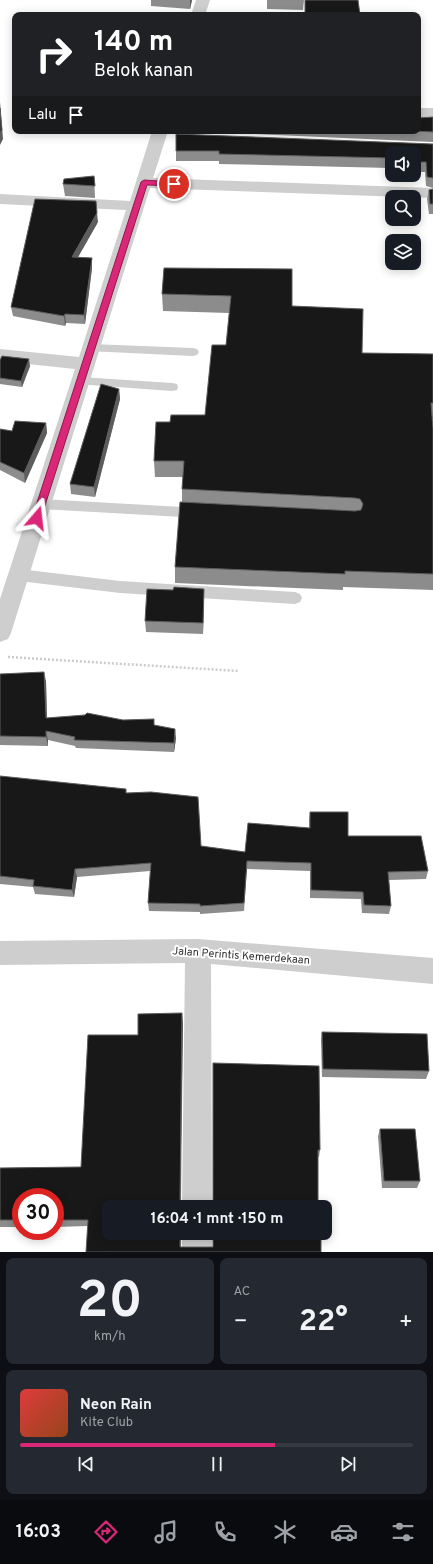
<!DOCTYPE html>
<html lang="id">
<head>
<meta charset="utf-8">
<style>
	:root { --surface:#171b24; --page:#242831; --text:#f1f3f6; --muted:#9ea1a6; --line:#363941; --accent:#db2777 }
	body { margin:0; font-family:Overpass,sans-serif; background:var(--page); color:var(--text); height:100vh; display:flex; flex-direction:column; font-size:15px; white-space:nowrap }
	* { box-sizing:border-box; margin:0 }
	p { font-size:13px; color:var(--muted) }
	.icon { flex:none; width:22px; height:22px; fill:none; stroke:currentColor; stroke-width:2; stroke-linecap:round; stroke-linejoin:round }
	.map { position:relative; height:1252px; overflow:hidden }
	.drawer { display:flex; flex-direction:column; gap:6px; padding:6px; background:#0d0f14; flex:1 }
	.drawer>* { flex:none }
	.top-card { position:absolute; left:12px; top:12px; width:409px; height:122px; border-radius:8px; box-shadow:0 2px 10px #0003; background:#202124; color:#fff; overflow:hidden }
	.buttons { position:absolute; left:385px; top:146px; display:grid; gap:8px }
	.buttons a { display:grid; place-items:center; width:36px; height:36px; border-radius:8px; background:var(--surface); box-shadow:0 2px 10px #0003; font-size:20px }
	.speed { position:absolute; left:12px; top:1188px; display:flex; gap:8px; font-size:20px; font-weight:700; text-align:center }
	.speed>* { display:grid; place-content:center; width:52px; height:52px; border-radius:50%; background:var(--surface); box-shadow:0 2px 10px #0003; line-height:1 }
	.speed .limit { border:6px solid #d22; background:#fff; color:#111 }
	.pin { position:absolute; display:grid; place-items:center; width:34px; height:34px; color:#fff; margin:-17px; border:2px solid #fff; border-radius:50%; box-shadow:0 1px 4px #0007 }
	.me { position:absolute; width:44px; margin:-22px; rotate:17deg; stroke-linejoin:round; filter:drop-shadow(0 0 3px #0008) }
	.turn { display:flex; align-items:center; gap:14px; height:84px; padding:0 16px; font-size:18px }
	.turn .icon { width:52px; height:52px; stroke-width:2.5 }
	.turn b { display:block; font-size:28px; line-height:34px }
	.then { display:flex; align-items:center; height:38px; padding:0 16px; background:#0003; gap:8px; font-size:15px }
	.big { font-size:30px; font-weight:700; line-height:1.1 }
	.drawer .widget { flex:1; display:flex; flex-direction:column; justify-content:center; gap:6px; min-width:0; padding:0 14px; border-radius:8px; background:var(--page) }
	.drawer .dial { align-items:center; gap:0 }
	.dial b { font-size:52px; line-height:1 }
	.song { display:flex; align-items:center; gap:12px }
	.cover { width:48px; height:48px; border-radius:6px; background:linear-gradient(135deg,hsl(0 70% 55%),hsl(20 70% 35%)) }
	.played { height:4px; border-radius:2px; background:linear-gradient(90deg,var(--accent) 65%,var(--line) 65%) }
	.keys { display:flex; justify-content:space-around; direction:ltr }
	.heat { display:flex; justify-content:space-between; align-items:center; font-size:22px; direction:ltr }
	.drawer .tiles { flex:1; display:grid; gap:6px; grid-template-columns:1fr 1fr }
	.widget:last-child { grid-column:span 2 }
	.trip { position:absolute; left:102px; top:1200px; width:230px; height:40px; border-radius:8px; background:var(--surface); box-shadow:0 2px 10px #0003; font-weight:700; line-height:40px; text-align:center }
	.tab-bar { display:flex; height:64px; justify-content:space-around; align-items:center; background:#090b0e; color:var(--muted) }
	.tab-bar .icon { width:28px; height:28px }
	.tab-bar .selected { color:var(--accent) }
	.tab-bar b { font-size:18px; color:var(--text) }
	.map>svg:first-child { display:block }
</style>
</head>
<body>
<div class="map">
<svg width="433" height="1252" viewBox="0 0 433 1252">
	<rect width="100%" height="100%" fill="#fff"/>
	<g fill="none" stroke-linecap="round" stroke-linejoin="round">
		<!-- path -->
		<path stroke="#cbcbcb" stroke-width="2.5" stroke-dasharray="2 2" stroke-linecap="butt" d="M8,657L239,671"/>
		<!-- service -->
		<g fill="#cecece" fill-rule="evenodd">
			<path d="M91,344L193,348L197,349L199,352L197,355L193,356L87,351L85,348L87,345Z"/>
			<path d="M81,377L172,383L177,384L178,387L177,390L172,391L76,384L75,381L76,378Z"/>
			<path d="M41,499L200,508L205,509L207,513L205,517L200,518L41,509L36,508L34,504L36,500Z"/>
			<path d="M19,569L120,581L295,592L300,594L302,598L300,602L295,604L120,593L19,581L14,579L12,575L14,571Z"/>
		</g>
		<!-- minor -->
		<g fill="#cecece" fill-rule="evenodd">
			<path d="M196,0H210L205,15H191Z"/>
			<rect x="418" y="108" width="15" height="10"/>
			<path d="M152,131H168L153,178L433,188V198L150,188L11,633L8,639L0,642V599L75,369L0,361V349L79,357L126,210L0,204V194L130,201Z"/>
			<path d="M198,939L433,958V984L211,964L212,1207H182L185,963L0,965V941Z"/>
			<rect x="182" y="1233" width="30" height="19"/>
		</g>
	</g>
	<!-- wall -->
	<g fill="#8c8c8c">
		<path d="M151,0H192L190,9L151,6Z"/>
		<path d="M267,0H304L303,10L267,9Z"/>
		<path d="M433,117V142L187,131H418Z"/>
		<path d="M433,144V188L426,186L425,172H414V153H392V171L390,170V168L219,164V161H176V151Z"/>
		<path d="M94,176L95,198L65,196L63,184Z"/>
		<path d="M433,189V214H429L427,199L429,190Z"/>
		<path d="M98,222L78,257L92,258V268L85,324L66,323L65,326L13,316L11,307Z"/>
		<path d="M164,268L292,306L362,353L433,354V419H432L433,429V590L343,587V590L175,583V567L182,502V489L183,477H155L154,461L170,422L205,415L226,345L229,313L163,311L162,294Z"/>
		<path d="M0,360L30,366L22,387L0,384Z"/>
		<path d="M119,389L120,399L95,497L71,494L70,484Z"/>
		<path d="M46,423L47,433L25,483L0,470V429L12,431Z"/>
		<path d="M204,589L203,634L146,632L145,621L173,590Z"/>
		<path d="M0,674L46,681L47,718L154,725L176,738L174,752L76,748L75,746L48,740V746L0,745Z"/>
		<path d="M0,776L127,793L201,846L245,852L309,828V820L310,812L348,836L428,871L426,879L389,880L391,906L389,914L362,913L361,899L310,898V871L247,869L244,911L200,914V912L149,911L148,903L150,871L77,877L74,897L35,894L33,887L0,884Z"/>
		<path d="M183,1022L181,1201V1202H212L213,1200V1063L320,1150L319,1157H318V1207H109L181,1233V1247L321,1252H86L88,1226L55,1227V1197H21V1227H0V1168L81,1167L138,1035Z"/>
		<path d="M322,1032L429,1071L426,1079L322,1077L321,1040Z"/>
		<path d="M380,1129L420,1181L417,1188H382L378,1136Z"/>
	</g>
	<!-- shaded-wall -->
	<g fill="#5d5d5d">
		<path d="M190,0H192L190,9Z"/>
		<path d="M0,102L3,139L0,145Z"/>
		<path d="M97,213L98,222L73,266L72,257Z"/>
		<path d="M92,258V268L85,324L84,315Z"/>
		<path d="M65,314L66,323L65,326L64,316Z"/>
		<path d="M29,359L30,366L22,387L21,381Z"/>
		<path d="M119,389L120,399L95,497L94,487Z"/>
		<path d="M46,423L47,433L25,483L24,473Z"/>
		<path d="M204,589V600L203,634V623Z"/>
		<path d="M44,672L46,681L47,727L46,718Z"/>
		<path d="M175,729L176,738L174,752V743Z"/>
		<path d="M46,731L48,740V746L46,737Z"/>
		<path d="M75,869L77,877L74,897L72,890Z"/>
		<path d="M182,1013L183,1022L180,1207V1200Z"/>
	</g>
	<!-- building -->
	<g fill="#181818" stroke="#5d5d5d">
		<path d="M305,0H358L360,15H305Z"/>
		<path d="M0,108L2,130L0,133Z"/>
		<path d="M433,117V132L414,131H418V118Z"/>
		<path d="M176,134L433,144V178L427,177L426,162H414V153H392V161H391L392,158L219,154V151H176Z"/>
		<path d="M94,176L95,186L63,184L64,179Z"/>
		<path d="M433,189V204H430L429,190Z"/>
		<path d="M35,199L96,201L97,213L72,257L92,258L84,315L65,314L64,316L11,307Z"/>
		<path d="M164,268L292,269V306L363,309L362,353L433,354V403H431L433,429V574L345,571V574L175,567L180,502L355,511L361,510L363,504L360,499L355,498L182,489L184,461H154L156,422H170L171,415H205L212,345H226L231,296L162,294Z"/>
		<path d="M2,356L29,359L21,381L0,378V360Z"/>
		<path d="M101,384L119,389L94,487L70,484Z"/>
		<path d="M15,421L46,423L24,473L0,462V429L12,431Z"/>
		<path d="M174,587L204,589L203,623L145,621L147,589L173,590Z"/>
		<path d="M44,672L46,718L85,715L87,713L123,720L154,719V725L175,729L174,743L74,740L75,737L46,731V737L0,736V674Z"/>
		<path d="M0,776L126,789V793L151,792L198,797L201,846L245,852L248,823L310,828V812H348V836H421L428,871L388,872L391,906L364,905L363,892L311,890V863L247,861L244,903L200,906V904L148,903L151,863L75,869L72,890L33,886L34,880L0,876Z"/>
		<path d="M182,1013L180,1200L181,1202H212L213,1200V1063L319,1066L320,1150H318V1207H109V1233H180V1247H213V1233H321V1252H86L88,1220H55V1197H21V1220H0V1168L81,1167L88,1035H138V1014Z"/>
		<path d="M322,1032L427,1034L429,1071L323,1069Z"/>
		<path d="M380,1129H415L420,1181H384Z"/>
	</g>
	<!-- route -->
	<path fill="#db2777" stroke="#8e194d" d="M144,180L174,182L178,184L174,186L147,185L41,518L40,521H34L32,518L141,182Z"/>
	<g text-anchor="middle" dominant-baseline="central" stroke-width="4" stroke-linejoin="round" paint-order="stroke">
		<!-- street labels -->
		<g font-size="11" fill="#313131" stroke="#fff">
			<text transform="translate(241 956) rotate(4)">Jalan Perintis Kemerdekaan</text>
		</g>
	</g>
</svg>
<div class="buttons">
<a><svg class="icon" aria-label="sound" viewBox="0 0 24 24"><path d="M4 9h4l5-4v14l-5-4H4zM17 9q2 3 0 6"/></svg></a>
<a><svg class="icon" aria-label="search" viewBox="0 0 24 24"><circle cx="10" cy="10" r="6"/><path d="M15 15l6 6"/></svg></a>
<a><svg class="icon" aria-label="layers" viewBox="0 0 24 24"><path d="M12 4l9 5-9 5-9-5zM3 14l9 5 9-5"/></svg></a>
</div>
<div class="speed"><div class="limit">30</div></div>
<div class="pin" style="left:174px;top:184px;background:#d93025"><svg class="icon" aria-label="arrive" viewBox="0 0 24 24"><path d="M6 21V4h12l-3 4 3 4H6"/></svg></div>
<svg class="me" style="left:37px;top:518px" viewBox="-20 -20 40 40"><path d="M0-17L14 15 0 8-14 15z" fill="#db2777" stroke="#fff" stroke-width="4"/></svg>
<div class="trip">16:04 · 1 mnt · 150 m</div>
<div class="top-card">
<div class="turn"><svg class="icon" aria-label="right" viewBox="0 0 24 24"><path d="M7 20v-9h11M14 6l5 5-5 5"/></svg><div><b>140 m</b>Belok kanan</div></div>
<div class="then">Lalu<svg class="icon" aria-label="arrive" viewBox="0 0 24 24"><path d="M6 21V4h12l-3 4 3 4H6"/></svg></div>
</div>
</div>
<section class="drawer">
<div class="tiles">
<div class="widget dial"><b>20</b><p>km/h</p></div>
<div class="widget"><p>AC</p>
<div class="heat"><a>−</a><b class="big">22°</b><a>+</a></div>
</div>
<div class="widget">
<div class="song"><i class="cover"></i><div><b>Neon Rain</b><p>Kite Club</p></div></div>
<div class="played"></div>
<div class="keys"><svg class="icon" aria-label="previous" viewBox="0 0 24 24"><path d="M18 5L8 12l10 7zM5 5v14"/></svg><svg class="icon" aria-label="pause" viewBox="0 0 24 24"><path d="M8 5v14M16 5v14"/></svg><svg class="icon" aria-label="next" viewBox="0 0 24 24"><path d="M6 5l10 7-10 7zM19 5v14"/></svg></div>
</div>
</div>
</section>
<nav class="tab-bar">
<b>16:03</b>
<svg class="icon selected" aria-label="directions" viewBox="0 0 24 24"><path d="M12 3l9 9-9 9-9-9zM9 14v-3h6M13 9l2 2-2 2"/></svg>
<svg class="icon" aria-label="music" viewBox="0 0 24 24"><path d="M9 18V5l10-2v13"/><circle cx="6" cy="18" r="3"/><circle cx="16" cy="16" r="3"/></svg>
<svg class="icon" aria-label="phone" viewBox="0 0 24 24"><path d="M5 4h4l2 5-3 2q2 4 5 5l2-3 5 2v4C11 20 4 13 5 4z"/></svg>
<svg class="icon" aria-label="climate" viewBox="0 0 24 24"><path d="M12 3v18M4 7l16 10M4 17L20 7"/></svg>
<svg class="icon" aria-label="car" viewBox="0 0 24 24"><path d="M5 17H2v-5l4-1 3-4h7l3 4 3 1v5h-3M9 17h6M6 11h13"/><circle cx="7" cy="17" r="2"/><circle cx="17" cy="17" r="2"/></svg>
<svg class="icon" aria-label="filters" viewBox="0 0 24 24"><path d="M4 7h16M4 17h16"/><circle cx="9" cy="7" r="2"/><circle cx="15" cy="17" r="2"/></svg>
</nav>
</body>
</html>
